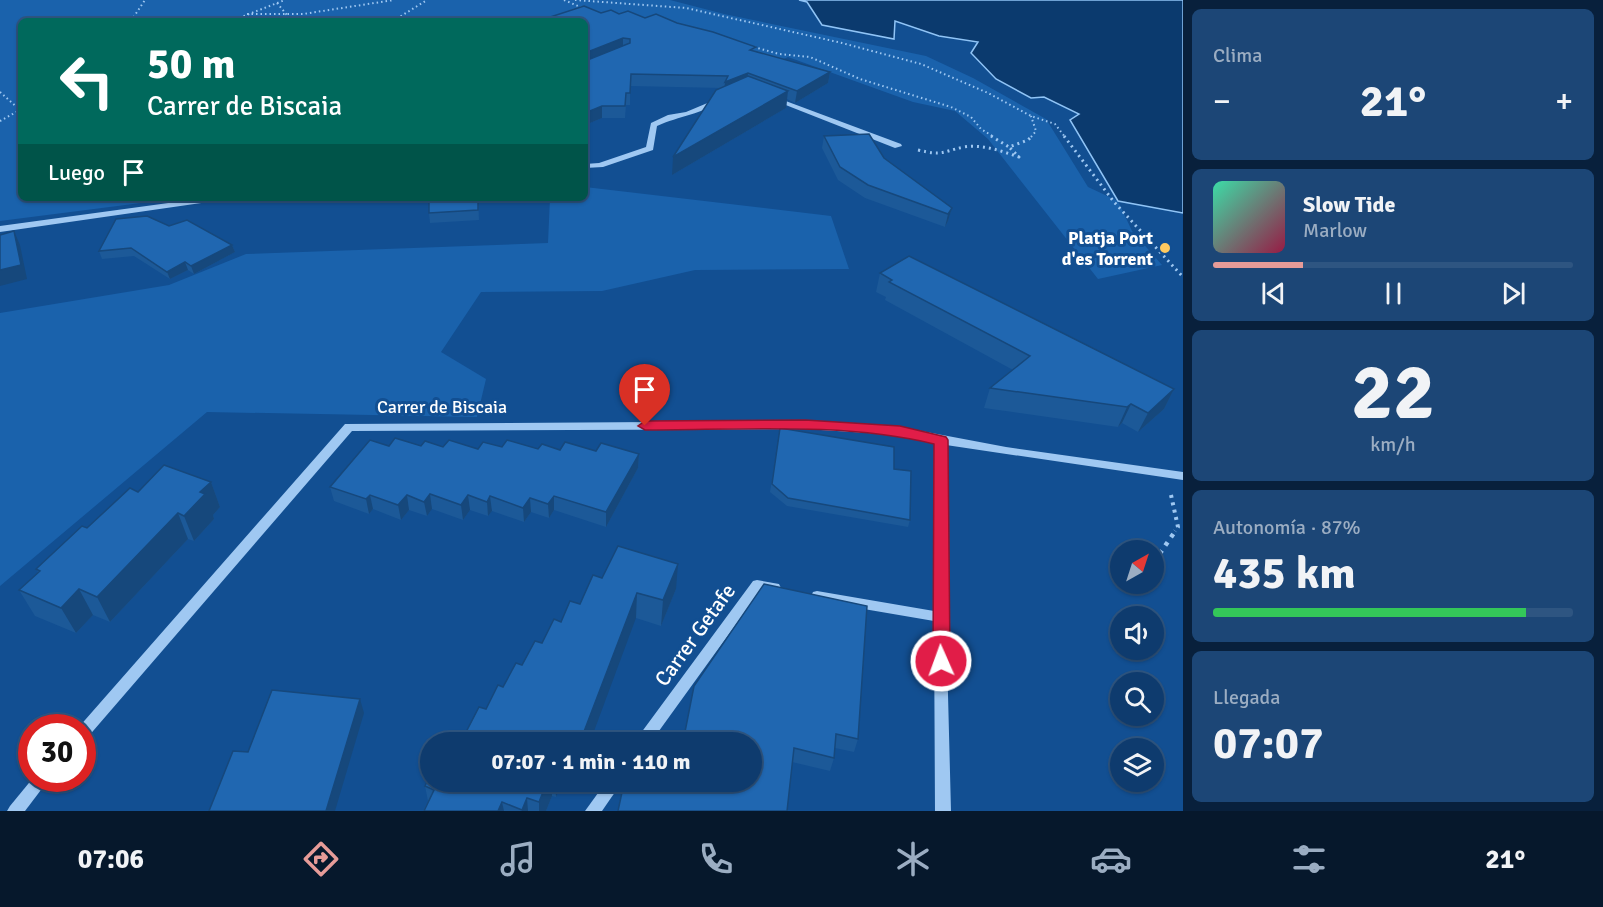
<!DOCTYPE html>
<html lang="es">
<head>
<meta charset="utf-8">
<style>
	:root { --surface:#0e3b6e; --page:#1c4676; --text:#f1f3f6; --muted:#9badc2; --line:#2e5581; --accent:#e69b98 }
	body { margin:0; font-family:Signika,sans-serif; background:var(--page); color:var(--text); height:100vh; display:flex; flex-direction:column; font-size:22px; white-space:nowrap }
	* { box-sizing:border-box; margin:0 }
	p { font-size:20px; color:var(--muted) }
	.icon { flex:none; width:33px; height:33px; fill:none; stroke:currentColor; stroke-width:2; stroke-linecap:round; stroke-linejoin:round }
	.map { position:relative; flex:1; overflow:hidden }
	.side { display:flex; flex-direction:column; gap:9px; padding:9px; background:#08203c; width:420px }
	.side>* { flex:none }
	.guide { position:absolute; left:18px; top:18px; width:570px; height:183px; border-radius:9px; box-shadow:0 2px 4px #0004,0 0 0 2px var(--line); background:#00695c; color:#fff; overflow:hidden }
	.needle { width:39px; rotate:39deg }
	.tools { position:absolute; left:1110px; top:540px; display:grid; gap:12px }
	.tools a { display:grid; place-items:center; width:54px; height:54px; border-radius:50%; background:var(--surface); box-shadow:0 2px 4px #0004,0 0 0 2px var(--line); font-size:30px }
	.speed { position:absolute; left:18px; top:714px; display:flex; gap:12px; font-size:30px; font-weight:700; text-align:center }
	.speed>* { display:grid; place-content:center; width:78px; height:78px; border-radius:50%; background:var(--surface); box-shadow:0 2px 4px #0004,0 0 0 2px var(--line); line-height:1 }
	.speed .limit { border:9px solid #d22; background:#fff; color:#111 }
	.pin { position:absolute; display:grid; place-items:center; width:51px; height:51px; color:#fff; margin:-62px -26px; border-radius:50% 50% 50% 0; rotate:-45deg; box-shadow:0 0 6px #0007 }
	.pin .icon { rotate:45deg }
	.me { position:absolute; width:66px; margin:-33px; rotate:358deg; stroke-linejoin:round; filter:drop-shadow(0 0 4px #0008) }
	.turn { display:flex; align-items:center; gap:21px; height:126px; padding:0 30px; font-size:27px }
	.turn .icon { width:78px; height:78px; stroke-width:2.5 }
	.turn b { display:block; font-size:42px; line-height:51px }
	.then { display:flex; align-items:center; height:57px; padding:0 30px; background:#0003; gap:12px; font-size:22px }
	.big { font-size:45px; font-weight:700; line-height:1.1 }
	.side .tile { flex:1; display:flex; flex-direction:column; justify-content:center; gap:9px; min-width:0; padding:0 21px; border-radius:9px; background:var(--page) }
	.side .dial { align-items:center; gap:0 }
	.dial b { font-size:78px; line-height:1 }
	.song { display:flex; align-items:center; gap:18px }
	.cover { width:72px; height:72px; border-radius:9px; background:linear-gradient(135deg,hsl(160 70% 55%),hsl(340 70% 35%)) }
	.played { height:6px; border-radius:3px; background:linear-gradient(90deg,var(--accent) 25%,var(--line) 25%) }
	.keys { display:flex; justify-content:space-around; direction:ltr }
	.heat { display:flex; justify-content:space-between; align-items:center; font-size:33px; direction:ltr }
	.charge { height:9px; border-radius:4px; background:linear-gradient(90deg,#34c759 87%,var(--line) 0) }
	.trip { position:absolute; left:420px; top:732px; width:342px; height:60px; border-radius:30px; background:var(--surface); box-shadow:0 2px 4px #0004,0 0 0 2px var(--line); font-weight:700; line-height:60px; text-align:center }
	.dock { display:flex; height:96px; justify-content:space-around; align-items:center; background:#06182c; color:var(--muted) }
	.dock .icon { width:42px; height:42px }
	.dock .on { color:var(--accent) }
	.dock b { font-size:27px; color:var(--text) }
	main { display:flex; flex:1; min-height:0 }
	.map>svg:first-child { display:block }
</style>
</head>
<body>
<main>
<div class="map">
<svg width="1183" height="811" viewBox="0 0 1183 811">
	<rect width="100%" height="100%" fill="#124f92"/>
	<!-- green -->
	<g fill="#1a62ac">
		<path d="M0,0H670L724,14L926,56L973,78L1046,119L1088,187L1118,201L1132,231L1162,265L1098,279L988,139L955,111L913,102L788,57L779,61L573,11L544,21H21V198H180L0,221Z"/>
		<path d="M585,187L831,216L849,269L695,270L602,291L481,292L441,352L486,379L477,417L207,412L0,586V313L169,285L246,254L548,243L550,198H585Z"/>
	</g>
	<!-- water -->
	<path fill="#0b3a6e" stroke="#90c4f6" stroke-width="1.5" d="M799,0H1183V213L1118,201L1070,120L1079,114L1044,97L1031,98L996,79L971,53L978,42L939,36L895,21L894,39L822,25L807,2Z"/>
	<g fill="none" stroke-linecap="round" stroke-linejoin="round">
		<!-- path-far3 -->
		<g stroke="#9fc8f2" stroke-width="2" stroke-dasharray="1.5 3" stroke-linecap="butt">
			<path d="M564,0L585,9"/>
			<path d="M575,0L686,8L842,43L921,64L988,93L1031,116L1055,124L1065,137"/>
			<path d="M277,3L292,21"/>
			<path d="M247,14H303L394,0"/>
			<path d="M131,21L145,0"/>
			<path d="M231,21L285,0"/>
			<path d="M393,21L427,0"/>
			<path d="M754,47L779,54L810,57L860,79L951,107L971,117L981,129L994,137"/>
			<path d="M0,92L21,111"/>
			<path d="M0,121L20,110"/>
			<path d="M1031,137L1036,131L1031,116"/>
		</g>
		<!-- path-far2 -->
		<g stroke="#9fc8f2" stroke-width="3" stroke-dasharray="2 4" stroke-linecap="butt">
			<path d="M991,136L1009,147L1028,140L1032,136"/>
			<path d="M1064,136L1114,202L1183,277"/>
			<path d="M918,150C944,156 940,152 964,147C983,144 1001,151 1019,157L1009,147"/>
		</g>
		<!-- path-far1 -->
		<path stroke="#9fc8f2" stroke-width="4" stroke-dasharray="3 4.5" stroke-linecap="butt" d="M1171,495L1178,527L1175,531"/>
		<!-- path -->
		<path stroke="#9fc8f2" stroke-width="4.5" stroke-dasharray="4 6" stroke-linecap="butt" d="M1154,562L1176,530"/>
		<!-- minor -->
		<g fill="#9fc8f2" fill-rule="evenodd">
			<path d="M775,97L901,144L902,146L895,148L773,100L772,99Z"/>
			<path d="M717,99L722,100C703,114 679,116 657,126L653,150L603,167L585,168V164L599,163L646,147L651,123L668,115L686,112Z"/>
			<path d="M205,198H226L222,200L0,232V226Z"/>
			<path d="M805,421L900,427L1006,447L1183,472V480L946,445V617L951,811H935L934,621L817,601L813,600L811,596L813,592L817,591L934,611L936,443L900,435L805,429L352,431L87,738L82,739V728H78L345,424Z"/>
			<path d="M757,580L779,584L781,588L779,592L775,593L760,591L651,742H636L638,737L753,581Z"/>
			<path d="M33,778H50L25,811H7L10,806Z"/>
			<path d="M606,782H622L602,811H585Z"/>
		</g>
	</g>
	<!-- wall -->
	<g fill="#1c5998">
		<path d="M601,13L619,14L677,23L756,52L830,72L828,83L795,103L787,99L786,108L672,175L722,88L630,86V105H626L625,118H602L585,125V21Z"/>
		<path d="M824,136L884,158L952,208L948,221L945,227L865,198L838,180L822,148Z"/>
		<path d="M478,198L479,220L430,223L429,213Z"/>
		<path d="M169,226L232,245L235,252L194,274L188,270L170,279L134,256L102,259L99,251Z"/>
		<path d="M880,273L1174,389L1164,409L1138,432L1122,423L1118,427L984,408L990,388L1013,370L885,300L886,297L876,292Z"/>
		<path d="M780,428L894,469L910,520L908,527L787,506L770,492Z"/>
		<path d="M389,446L478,449L502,447L596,451L639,454L638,468L606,527L554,510L549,518L531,512L524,522L492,511L488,516L470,510L463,520L432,509L427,516L409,510L401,520L373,509L369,514L334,501L330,487Z"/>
		<path d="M211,482L220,507L213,515L214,519L194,541L188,539L110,622L93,615L76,633L35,616L19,590L38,572L36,569L87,528L138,492Z"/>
		<path d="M602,578L676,589L661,626L636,618L465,734L503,687L561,622L580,604Z"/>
		<path d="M694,686L858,739L854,752L835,748L834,758L830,771L792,762L787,811L651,789L674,786Z"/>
		<path d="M430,782H562L556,797L552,796L546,811H423L428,801L425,786Z"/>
	</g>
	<!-- shaded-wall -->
	<g fill="#16487c">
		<path d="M623,38V49L585,64V53Z"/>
		<path d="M830,72L828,83L795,103L797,91Z"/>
		<path d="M748,73L747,84L724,93L725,82Z"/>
		<path d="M788,91L786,108L672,175L673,157Z"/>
		<path d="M602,106V118L585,125V113Z"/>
		<path d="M952,208L948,221L945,227L948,214Z"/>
		<path d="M14,231L20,245L27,279L0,286V270Z"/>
		<path d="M232,245L235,252L194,274L191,266Z"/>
		<path d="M185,262L188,270L170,279L167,272Z"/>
		<path d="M1174,389L1164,409L1138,432L1148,413Z"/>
		<path d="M1131,404L1122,423L1118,427L1127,407Z"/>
		<path d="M639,454L638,468L606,527V512Z"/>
		<path d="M211,482L220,507L213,515L214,519L194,541L184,516L200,492Z"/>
		<path d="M430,494L432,509L427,516L424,502Z"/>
		<path d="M370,495L373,509L369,514L366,499Z"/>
		<path d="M407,495L409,510L401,520L398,505Z"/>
		<path d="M468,495L470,510L463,520L461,505Z"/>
		<path d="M490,496L492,511L488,516L487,502Z"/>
		<path d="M554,496V510L549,518L548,504Z"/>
		<path d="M530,498L531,512L524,522L523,508Z"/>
		<path d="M178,513L188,539L110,622L97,597Z"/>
		<path d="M678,564L676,589L661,626L663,600Z"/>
		<path d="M79,589L93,615L76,633L61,608Z"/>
		<path d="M637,593L636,618L590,742H580Z"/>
		<path d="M360,699L364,713L335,811H326Z"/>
		<path d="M547,782H552V796L546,811H539V802Z"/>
		<path d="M555,782H562L556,797Z"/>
		<path d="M527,798L528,811H522V810Z"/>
		<path d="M502,802L504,811H498Z"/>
	</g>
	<!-- building -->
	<g fill="#2067b1" stroke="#16487c" stroke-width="1.5">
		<path d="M584,6L601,13L611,10L619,14L628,11L645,18L656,14L677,23L713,32L756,47L750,50L830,72L797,91L748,73L725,82L728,76L631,74L630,93H626L625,106H602L585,113V61L630,43V39L623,38L585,53V21H538Z"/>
		<path d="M748,76L788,91L673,157L716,90Z"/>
		<path d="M869,134L884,158L952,208L948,214L868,185L840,167L824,136Z"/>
		<path d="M429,198H478V210L429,213Z"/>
		<path d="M147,216L169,226L187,220L232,245L191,266L185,262L167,272L131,248L99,251L116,219Z"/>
		<path d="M14,231L21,265L0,270V235Z"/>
		<path d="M909,256L1174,389L1148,413L1131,404L1127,407L990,388L1030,356L889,282L892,280L880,273Z"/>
		<path d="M780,428L894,447V469L911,471L910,520L788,498L772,484Z"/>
		<path d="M395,438L421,446L425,441L443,447L449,440L478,449L483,442L502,447L507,440L538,449L542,444L560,450L565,442L596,451L601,443L639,454L606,512L554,496L548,504L530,498L523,508L490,496L487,502L468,495L461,505L430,494L424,502L407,495L398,505L370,495L366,499L330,487L370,440L389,446Z"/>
		<path d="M164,465L211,482L200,492L205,494L184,516L178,513L97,597L79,589L61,608L19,590L40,571L36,569L82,526L87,528L130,488L138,492Z"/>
		<path d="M618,546L678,564L663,600L637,593L580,742H454L460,732L465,734L479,707L486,709L498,685L503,687L516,663L522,665L535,641L542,643L554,619L561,622L570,601L580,604L593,575L602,578Z"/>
		<path d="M764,584L867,606L858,739L836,734L834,758L794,748L787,811H618L624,783L651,789L653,782L674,786L675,782H752V742H683L694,686Z"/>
		<path d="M272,690L360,699L326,811H209L233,751L248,752Z"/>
		<path d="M430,775V782H547L539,802L527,798L522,810L502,802L498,811H424L434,790L425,786Z"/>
	</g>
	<!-- route -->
	<path fill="#e11d48" stroke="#92132f" stroke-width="1.5" d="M805,420L900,426L946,437L948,440L950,661L947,667L941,669L935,667L933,661L934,444C843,422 739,430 645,430L638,426L645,421Z"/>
	<!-- markers -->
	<circle fill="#ffca60" stroke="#124f92" stroke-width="2" cx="1165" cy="248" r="6"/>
	<g text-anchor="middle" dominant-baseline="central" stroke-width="6" stroke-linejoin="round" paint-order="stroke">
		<!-- poi labels -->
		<g font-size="18" font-weight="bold" fill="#fff" stroke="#124f92" text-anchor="end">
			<text x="1153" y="238">Platja Port<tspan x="1153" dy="21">d'es Torrent</tspan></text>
		</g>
		<!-- street labels -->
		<g font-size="18" fill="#fff" stroke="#124f92">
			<text x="442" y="407">Carrer de Biscaia</text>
		</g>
		<!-- near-street labels -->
		<g font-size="21" fill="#fff" stroke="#124f92">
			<text transform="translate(695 635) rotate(-54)">Carrer Getafe</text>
		</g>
	</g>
</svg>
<div class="tools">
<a><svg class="needle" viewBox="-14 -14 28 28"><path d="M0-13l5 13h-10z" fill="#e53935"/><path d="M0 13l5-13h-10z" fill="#9badc2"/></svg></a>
<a><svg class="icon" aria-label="sound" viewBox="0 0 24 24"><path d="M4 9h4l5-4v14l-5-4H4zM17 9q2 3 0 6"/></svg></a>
<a><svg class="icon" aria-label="search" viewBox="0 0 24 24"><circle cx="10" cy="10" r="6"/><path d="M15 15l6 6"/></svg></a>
<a><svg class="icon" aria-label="layers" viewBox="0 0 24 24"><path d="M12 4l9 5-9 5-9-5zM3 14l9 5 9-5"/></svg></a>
</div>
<div class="speed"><div class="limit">30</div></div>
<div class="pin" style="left:645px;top:426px;background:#d93025"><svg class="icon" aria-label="arrive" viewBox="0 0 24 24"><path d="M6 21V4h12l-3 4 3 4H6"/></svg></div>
<svg class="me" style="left:941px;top:661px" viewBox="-20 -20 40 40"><circle r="17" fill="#e11d48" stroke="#fff" stroke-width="3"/><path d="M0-11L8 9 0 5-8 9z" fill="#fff"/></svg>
<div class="trip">07:07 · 1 min · 110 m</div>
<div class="guide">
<div class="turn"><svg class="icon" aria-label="left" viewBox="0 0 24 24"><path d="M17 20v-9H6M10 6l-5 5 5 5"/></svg><div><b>50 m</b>Carrer de Biscaia</div></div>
<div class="then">Luego<svg class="icon" aria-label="arrive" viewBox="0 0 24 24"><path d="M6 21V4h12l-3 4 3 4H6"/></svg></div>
</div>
</div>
<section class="side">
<div class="tile"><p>Clima</p>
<div class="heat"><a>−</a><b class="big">21°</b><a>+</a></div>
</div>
<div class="tile">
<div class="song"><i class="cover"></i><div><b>Slow Tide</b><p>Marlow</p></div></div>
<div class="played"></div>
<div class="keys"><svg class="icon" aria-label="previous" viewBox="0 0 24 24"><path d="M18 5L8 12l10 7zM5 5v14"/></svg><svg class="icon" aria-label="pause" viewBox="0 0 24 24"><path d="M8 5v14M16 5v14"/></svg><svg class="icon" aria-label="next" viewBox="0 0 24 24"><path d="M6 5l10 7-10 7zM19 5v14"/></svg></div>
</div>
<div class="tile dial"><b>22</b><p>km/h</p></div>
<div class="tile"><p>Autonomía · 87%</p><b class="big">435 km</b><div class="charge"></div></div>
<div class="tile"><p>Llegada</p><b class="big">07:07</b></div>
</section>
</main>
<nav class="dock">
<b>07:06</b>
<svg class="icon on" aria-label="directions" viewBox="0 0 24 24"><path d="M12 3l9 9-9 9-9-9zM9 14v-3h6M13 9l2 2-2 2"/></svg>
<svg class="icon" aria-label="music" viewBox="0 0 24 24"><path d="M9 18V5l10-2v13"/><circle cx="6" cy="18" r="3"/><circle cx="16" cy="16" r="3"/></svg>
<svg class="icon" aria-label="phone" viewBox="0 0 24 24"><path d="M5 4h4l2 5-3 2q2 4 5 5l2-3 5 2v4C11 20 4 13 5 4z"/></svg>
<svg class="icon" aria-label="climate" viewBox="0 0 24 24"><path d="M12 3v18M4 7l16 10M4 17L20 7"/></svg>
<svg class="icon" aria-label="car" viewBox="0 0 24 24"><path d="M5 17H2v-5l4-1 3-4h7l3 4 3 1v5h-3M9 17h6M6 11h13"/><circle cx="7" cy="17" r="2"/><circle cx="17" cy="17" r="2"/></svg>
<svg class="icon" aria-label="filters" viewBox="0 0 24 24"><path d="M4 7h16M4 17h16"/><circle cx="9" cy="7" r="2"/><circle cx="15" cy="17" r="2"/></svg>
<b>21°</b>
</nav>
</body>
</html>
